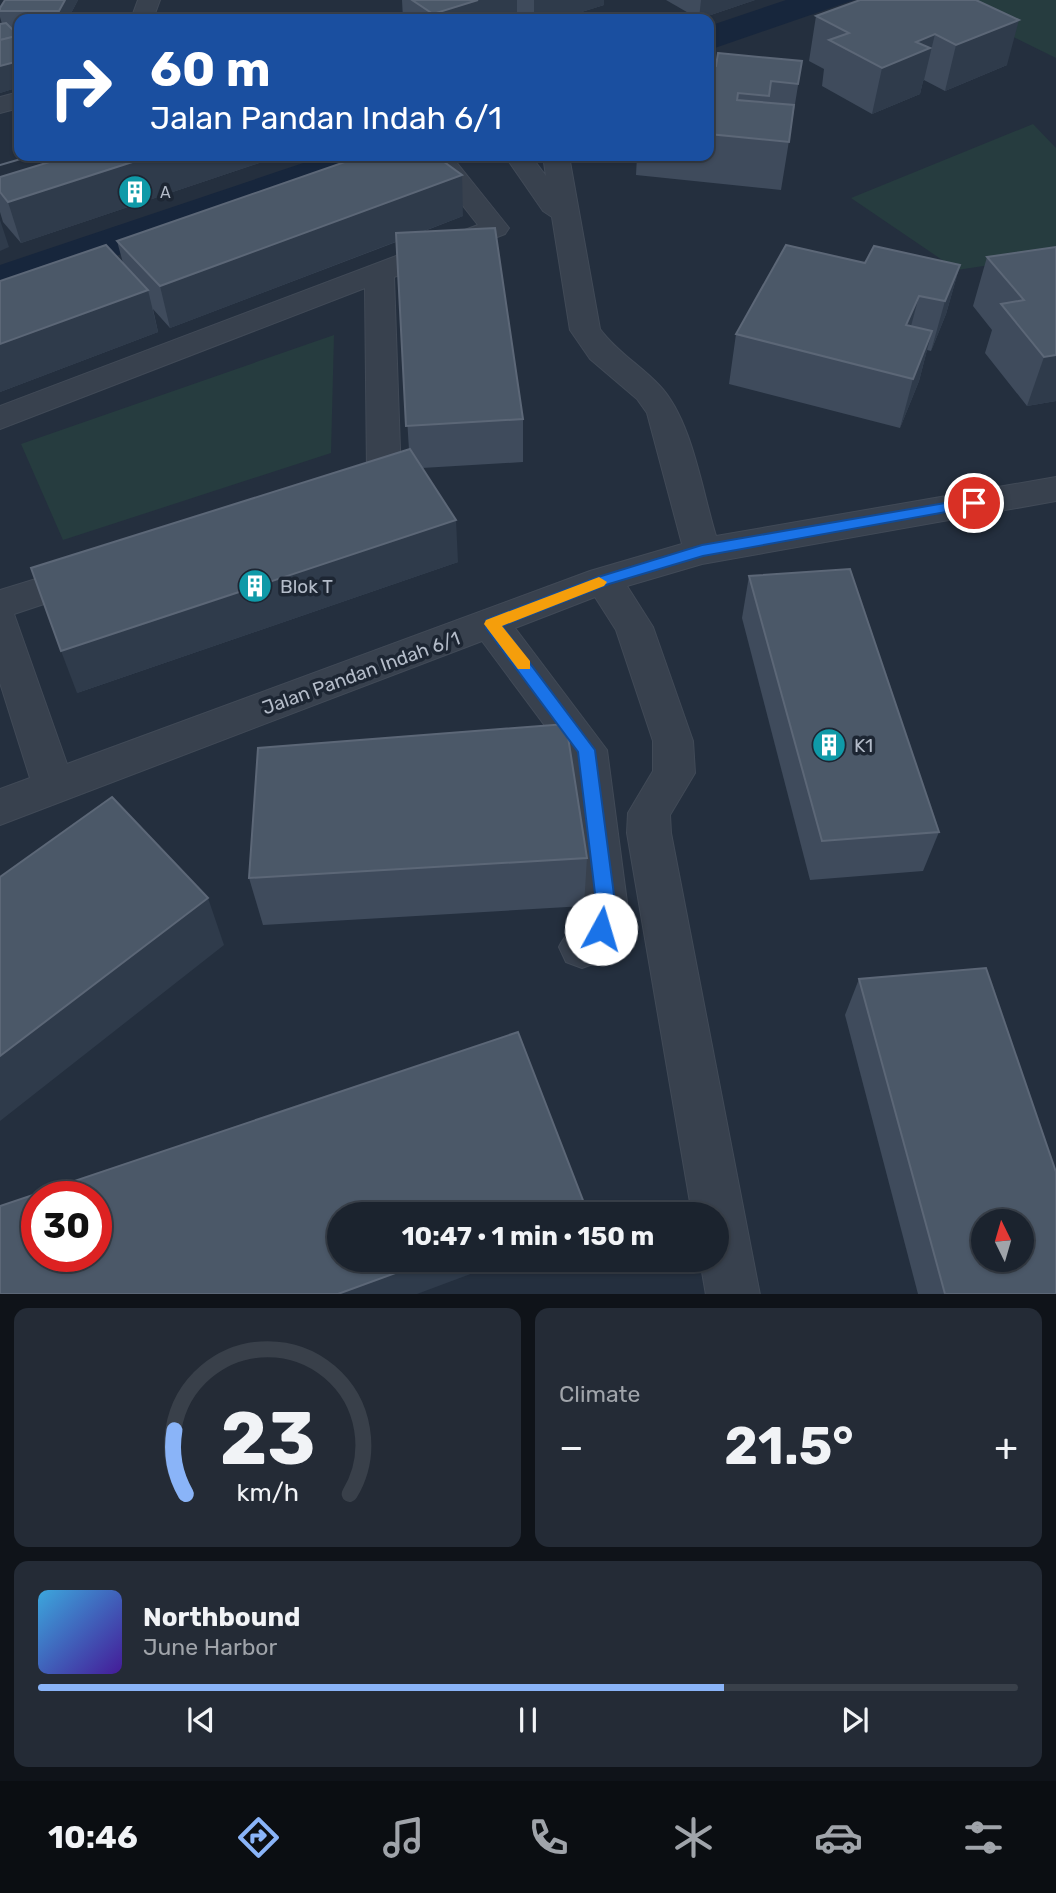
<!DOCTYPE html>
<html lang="en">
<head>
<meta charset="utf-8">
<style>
	:root { --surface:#1b232e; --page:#242b36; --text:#f1f3f6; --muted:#a0a4aa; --line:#39404a; --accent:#8ab4f8 }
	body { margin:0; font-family:Rubik,sans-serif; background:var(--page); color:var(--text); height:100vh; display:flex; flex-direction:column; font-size:26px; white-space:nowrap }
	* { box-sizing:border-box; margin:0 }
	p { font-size:23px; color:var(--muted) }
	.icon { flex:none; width:38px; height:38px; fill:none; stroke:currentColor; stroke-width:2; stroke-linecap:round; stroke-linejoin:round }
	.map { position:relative; height:1294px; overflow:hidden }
	.details { display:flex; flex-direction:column; gap:14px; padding:14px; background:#0f1319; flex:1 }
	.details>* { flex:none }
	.top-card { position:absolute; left:14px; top:14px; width:700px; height:147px; border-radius:14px; box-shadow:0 2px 5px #0004,0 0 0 2px var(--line); background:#1a4fa0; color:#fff; overflow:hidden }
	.needle { width:46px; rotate:355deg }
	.controls { position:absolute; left:971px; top:1209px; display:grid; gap:14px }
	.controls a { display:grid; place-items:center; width:63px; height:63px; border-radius:50%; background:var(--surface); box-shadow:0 2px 5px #0004,0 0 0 2px var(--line); font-size:35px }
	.speed { position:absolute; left:21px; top:1181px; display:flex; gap:14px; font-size:35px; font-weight:700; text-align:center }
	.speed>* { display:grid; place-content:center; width:91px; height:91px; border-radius:50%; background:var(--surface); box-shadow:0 2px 5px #0004,0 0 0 2px var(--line); line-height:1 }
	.speed .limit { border:10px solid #d22; background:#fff; color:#111 }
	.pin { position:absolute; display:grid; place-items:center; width:60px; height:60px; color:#fff; margin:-30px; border:4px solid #fff; border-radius:50%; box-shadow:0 2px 7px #0007 }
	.me { position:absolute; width:77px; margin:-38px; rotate:6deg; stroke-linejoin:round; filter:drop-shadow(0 0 5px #0008) }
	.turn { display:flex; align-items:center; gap:24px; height:147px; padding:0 21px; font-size:32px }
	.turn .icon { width:91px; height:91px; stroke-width:2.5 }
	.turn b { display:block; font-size:49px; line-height:60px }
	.big { font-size:52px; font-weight:700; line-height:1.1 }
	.details .tile { flex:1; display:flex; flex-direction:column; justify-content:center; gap:10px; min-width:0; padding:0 24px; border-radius:14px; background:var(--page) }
	.details .dial { align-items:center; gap:0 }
	.dial svg { height:182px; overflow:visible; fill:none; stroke:var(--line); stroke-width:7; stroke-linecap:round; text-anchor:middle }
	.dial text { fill:var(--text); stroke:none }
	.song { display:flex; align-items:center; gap:21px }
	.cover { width:84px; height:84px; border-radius:10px; background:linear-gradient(135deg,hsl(200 70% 55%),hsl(260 70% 35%)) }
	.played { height:7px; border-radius:4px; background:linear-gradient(90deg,var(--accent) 70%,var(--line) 70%) }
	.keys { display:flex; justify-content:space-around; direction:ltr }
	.heat { display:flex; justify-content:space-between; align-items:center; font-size:38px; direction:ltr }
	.details .tiles { flex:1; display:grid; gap:14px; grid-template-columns:1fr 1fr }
	.tile:last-child { grid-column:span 2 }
	.trip { position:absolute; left:327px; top:1202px; width:402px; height:70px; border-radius:35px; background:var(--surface); box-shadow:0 2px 5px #0004,0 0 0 2px var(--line); font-weight:700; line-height:70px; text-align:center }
	.dock { display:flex; height:112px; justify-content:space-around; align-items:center; background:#0b0e12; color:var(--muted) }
	.dock .icon { width:49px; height:49px }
	.dock .current { color:var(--accent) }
	.dock b { font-size:32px; color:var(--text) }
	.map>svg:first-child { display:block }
</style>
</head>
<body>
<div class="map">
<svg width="1056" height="1295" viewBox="0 0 1056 1295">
	<rect width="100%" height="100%" fill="#242f3e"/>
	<!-- green -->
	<g fill="#263c3f">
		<path d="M938,0H1056V58Z"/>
		<path d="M1033,124L1056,148V255L957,270L851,198Z"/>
		<path d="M334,335L331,453L63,540L21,444Z"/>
	</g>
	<!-- water -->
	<g fill="#17263c">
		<path d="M786,0H854L709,50V26Z"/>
		<path d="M324,156H405L0,296V265Z"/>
	</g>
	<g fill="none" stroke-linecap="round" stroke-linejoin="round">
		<!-- minor casing -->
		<g stroke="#414a57" stroke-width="2">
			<g id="minor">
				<path d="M138,0H160L153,19H131Z"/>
				<path d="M19,92V108L0,113V97Z"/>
				<path d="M505,156H531L546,176L543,156H569L600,329C617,352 640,365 659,385C692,419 702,491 716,536L1056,477V501L702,564L627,586L653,627L693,741L695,773L670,815L671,833L760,1295H706L700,1260H718V1214H692L627,833L628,813L653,771V741L616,630L595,597L515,628L607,750L628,910L617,943L598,962L582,968L566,962L559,947C565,933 580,924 584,910L566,754L482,641L0,825V789L30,778L0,683V590L88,563L101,567L106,576L101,585L14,614L67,764L590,571L682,544L647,413L637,399L590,359L570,330L552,217L543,211Z"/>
				<path d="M436,158L457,163L509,228L505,234L394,277L401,478L396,486L354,500L342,496L337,488L342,480L367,472L365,288L0,429V406L478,225L439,175H409L405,169L409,163Z"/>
			</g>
		</g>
		<!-- minor -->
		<use href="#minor" fill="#38414e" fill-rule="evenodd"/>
		<!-- tram -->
		<path stroke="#5a6575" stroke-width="2" d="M0,165L31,156"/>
	</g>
	<!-- wall -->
	<g fill="#3f4b5c">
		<path d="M78,0L68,19H19V27H11L19,36V87L0,93L2,24L0,17V8Z"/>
		<path d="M402,0H604V5L559,19H521L517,17L511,19H403Z"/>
		<path d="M666,0H755L699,19Z"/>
		<path d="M860,0L1007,65L945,91L924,80L923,81L920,94L872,114L822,86L824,69L809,61L816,16Z"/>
		<path d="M802,61L781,190L636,175L637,156H709V66H716Z"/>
		<path d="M265,161L21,243L3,222L0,212V177Z"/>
		<path d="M463,216L422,232L523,419V462L422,468L458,562L77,693L409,450L396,242L170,328L153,309L158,332L0,392V281L123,263L117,241Z"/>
		<path d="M1056,247V401L1027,406L985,353L992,330L973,306L987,257Z"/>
		<path d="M960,265L946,314L931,351L927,350L919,381L900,428L729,384L736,334Z"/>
		<path d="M749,576L939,832L923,871L810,880L742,618Z"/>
		<path d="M587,858L584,906L263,925L249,878Z"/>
		<path d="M859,979L1056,1294H918L845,1015Z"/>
	</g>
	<!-- shaded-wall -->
	<g fill="#2f3b4b">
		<path d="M65,0H78L68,19H61L59,11Z"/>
		<path d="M478,0H517V17L511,19H433V14Z"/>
		<path d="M534,0H604V5L559,19H534Z"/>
		<path d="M701,0H755L699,19Z"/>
		<path d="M1019,20L1007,65L945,91L956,45Z"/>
		<path d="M935,34L924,80L923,81L920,94L872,114L882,68L916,42Z"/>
		<path d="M19,61V87L0,93V66Z"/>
		<path d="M151,156H264L265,161L21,243L8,202Z"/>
		<path d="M462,175L463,216L170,328L160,286Z"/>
		<path d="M0,220L9,247L0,251Z"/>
		<path d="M960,265L946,314L931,351L945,301Z"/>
		<path d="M148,290L158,332L0,392V344Z"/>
		<path d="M919,296L906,345V325Z"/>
		<path d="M932,331L919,381L900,428L913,379Z"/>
		<path d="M1056,355V401L1027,406L1044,357Z"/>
		<path d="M456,520L458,562L77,693L61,651Z"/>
		<path d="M208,898L224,945L0,1121V1056Z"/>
		<path d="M584,1203L583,1214H553Z"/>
		<path d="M431,1260H508L417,1294H338Z"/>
	</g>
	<!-- building -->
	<g fill="#4b5868" stroke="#5c6777" stroke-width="2" fill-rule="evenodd">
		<path d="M5,0H65L59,11H0V8Z"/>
		<path d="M412,0H478L433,14Z"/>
		<path d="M860,0H976L1019,20L956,45L935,34L916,42L930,48L882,68L829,40L849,33L816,16Z"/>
		<path d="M6,23L19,36V38L16,36L0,40V24Z"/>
		<path d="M16,36L19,39V61L0,66V40Z"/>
		<path d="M718,53L802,61L798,84L771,81L769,96L738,93L737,100L794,105L789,142L709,134V66H716Z"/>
		<path d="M69,156H151L8,202L0,192V177Z"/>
		<path d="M362,156H436L462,175L160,286L117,241Z"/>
		<path d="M495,228L523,419L406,426L396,233Z"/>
		<path d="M106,245L148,290L0,344V281Z"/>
		<path d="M786,245L865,263L874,246L960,265L945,301L919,296L906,325L932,331L913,379L736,334Z"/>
		<path d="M1056,247V355L1044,357L1001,304L1024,300L987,257Z"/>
		<path d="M410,449L456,520L61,651L31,568Z"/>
		<path d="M850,569L939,832L822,841L749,576Z"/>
		<path d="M566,724L587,858L249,878L258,748Z"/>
		<path d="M112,797L208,898L0,1056V877Z"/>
		<path d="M986,968L1056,1172V1294H945L859,979ZM984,1222H1022V1260H984Z"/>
		<path d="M518,1032L584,1203L553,1214H340V1260H431L338,1294H0V1206ZM37,1197H96V1256H37Z"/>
	</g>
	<!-- route -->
	<path fill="#1a73e8" stroke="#114b97" stroke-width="2" d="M974,498L981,503L979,506L703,556L609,584L502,626L595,750L616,910L608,935L601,937L594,935L592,929L597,910L578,752L486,628V620L598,577L702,545Z"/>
	<!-- slow -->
	<path fill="#f59e0b" d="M599,577L607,582L604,586L502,626L530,661V669H518L484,624L486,620Z"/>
	<!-- icons -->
	<defs>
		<g id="building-disc" transform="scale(1.75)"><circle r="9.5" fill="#0f9aa8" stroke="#1d2633"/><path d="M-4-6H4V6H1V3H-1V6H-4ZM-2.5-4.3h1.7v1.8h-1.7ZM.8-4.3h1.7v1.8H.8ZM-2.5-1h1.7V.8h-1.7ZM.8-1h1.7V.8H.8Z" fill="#fff"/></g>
	</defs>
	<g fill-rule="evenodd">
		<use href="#building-disc" x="135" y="192"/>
		<use href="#building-disc" x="255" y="586"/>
		<use href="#building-disc" x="829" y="745"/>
	</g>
	<g text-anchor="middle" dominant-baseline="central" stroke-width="7" stroke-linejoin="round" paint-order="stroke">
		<!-- far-poi labels -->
		<g font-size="16" fill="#b4bcc9" stroke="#1d2633" text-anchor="start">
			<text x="160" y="192">A</text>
		</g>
		<!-- poi labels -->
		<g font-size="19" fill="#b4bcc9" stroke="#1d2633" text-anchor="start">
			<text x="280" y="586">Blok T</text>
			<text x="854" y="745">K1</text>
		</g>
		<!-- street labels -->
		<g font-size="19" fill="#b4bcc9" stroke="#1d2633">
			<text transform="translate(361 673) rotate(-20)">Jalan Pandan Indah 6/1</text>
		</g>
	</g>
</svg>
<div class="controls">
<a><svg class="needle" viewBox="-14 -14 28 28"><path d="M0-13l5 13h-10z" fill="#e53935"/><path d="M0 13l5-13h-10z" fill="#a0a4aa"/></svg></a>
</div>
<div class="speed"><div class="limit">30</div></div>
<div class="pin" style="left:974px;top:503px;background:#d93025"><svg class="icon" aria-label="arrive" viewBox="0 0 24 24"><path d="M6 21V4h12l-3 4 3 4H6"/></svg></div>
<svg class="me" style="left:601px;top:929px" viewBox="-20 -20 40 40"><circle r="19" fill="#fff"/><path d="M0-13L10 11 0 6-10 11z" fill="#1a73e8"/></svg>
<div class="trip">10:47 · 1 min · 150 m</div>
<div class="top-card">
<div class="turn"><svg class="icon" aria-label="right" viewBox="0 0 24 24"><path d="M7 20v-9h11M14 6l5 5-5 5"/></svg><div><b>60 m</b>Jalan Pandan Indah 6/1</div></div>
</div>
</div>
<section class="details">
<div class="tiles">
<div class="tile dial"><svg viewBox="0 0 100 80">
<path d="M14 69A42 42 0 1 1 86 69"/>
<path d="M14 69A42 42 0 0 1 9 41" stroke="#8ab4f8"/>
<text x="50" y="56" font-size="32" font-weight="700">23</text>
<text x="50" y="72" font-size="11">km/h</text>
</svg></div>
<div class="tile"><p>Climate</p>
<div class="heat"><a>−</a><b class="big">21.5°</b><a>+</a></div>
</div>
<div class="tile">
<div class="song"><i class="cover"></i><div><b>Northbound</b><p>June Harbor</p></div></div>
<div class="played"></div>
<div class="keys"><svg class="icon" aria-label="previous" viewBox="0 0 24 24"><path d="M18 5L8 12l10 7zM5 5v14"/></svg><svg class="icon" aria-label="pause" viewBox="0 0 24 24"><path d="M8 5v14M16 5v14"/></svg><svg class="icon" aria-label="next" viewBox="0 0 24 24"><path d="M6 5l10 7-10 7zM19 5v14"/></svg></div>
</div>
</div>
</section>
<nav class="dock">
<b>10:46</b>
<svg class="icon current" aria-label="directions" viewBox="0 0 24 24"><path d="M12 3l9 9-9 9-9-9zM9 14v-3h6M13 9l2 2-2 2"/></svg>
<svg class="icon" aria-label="music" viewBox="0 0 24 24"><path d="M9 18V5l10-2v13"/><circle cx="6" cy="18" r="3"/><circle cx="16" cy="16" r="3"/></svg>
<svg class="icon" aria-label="phone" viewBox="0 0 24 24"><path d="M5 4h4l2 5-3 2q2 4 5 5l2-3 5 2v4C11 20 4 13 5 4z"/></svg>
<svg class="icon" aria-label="climate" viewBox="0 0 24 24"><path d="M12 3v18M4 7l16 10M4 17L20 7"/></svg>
<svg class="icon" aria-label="car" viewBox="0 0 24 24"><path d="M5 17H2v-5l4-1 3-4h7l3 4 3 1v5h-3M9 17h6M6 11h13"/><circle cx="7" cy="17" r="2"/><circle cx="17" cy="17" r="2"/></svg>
<svg class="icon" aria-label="filters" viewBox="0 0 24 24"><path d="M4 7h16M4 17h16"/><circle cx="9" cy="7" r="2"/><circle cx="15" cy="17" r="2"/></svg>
</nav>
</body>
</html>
